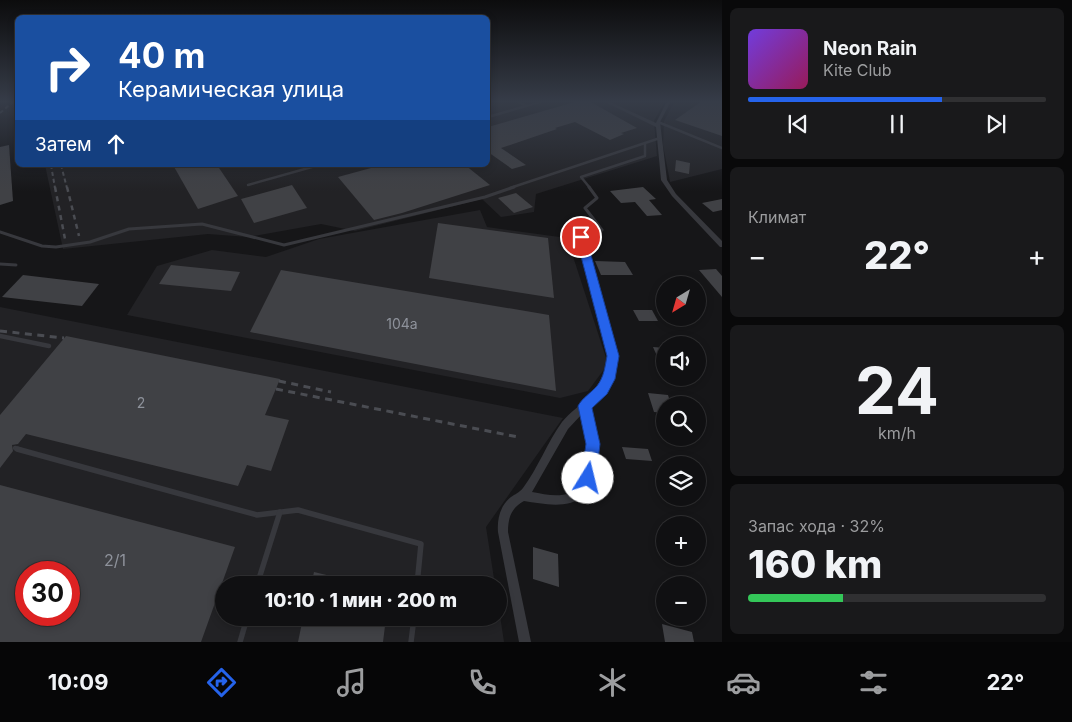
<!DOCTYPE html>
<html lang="ru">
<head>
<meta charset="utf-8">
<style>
	:root { --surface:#101012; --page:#19191b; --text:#f1f3f6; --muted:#9c9d9f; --line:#303032; --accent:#2563eb }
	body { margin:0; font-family:Inter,sans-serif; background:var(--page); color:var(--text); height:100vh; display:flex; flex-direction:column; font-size:19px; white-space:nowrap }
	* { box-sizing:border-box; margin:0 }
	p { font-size:16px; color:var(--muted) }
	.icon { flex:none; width:28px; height:28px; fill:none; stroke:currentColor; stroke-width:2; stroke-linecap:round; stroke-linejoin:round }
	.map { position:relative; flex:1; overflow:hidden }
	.sheet { display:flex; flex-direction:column; gap:8px; padding:8px; background:#09090a; width:350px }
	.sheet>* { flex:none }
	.banner { position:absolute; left:15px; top:15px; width:475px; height:152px; border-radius:8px; box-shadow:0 2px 8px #0003,0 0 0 1px var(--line); background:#1a4fa0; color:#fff; overflow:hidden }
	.needle { width:32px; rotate:217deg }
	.controls { position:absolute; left:656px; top:276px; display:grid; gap:10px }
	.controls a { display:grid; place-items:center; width:50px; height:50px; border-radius:50%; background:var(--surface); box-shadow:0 2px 8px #0003,0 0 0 1px var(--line); font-size:25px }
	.speed { position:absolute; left:15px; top:561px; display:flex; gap:10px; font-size:25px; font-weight:700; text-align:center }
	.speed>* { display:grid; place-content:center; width:65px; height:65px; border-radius:50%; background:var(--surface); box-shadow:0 2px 8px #0003,0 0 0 1px var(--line); line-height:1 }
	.speed .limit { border:8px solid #d22; background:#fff; color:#111 }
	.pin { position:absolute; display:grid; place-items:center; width:42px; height:42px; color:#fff; margin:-21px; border:2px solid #fff; border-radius:50%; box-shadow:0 1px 5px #0007 }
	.me { position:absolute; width:55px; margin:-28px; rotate:9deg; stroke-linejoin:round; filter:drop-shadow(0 0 4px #0008) }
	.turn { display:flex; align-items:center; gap:18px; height:105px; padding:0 20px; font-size:22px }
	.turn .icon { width:65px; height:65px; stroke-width:2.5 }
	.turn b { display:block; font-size:35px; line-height:42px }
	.then { display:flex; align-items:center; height:48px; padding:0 20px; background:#0003; gap:10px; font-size:19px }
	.big { font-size:38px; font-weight:800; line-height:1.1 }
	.sheet .tile { flex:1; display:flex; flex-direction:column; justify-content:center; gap:8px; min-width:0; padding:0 18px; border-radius:8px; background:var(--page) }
	.sheet .dial { align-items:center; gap:0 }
	.dial b { font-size:65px; line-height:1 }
	.song { display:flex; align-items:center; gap:15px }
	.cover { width:60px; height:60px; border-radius:8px; background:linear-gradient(135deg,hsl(260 70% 55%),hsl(330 70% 35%)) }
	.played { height:5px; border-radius:2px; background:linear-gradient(90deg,var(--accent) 65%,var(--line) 65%) }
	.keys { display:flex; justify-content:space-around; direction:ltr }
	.heat { display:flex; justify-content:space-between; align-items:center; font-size:28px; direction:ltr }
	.charge { height:8px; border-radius:4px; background:linear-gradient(90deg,#34c759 32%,var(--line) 0) }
	.trip { position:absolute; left:215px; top:576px; width:292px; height:50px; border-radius:25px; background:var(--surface); box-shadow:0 2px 8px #0003,0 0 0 1px var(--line); font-weight:800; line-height:50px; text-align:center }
	.tab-bar { display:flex; height:80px; justify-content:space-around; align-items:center; background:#060607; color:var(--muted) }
	.tab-bar .icon { width:35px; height:35px }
	.tab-bar .selected { color:var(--accent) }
	.tab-bar b { font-size:22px; color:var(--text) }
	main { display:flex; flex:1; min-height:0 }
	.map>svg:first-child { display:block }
</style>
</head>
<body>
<main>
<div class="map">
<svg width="722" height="642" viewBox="0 0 722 642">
	<rect width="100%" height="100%" fill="#161618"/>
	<!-- built -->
	<g fill="#222225" fill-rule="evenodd">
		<path d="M488,101H665L654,121L657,156L536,194L534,212L501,217L482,199L355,231L321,224L248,237L208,234L63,249L45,165H488Z"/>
		<path d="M675,101H722V169L670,182L663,145L664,121Z"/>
		<path d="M480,210L487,227L567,238L608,364L588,391L560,398L127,315L157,266L212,250L266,257L319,239Z"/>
		<path d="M0,307L563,418L486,527L495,585H224V618H499V609L504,642H0ZM26,572H69V615H26Z"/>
	</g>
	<!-- building -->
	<g fill="#404145" fill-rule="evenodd">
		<path d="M578,101H589L637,128L621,133L624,134L610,140L575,122L555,128L557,129L501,148L526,165L512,169L488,152V127Z"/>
		<path d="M702,101H722V136L675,120Z"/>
		<path d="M9,145L13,201L0,205V147Z"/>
		<path d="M676,160L690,163L689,174L675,171Z"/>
		<path d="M173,165H217L238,196L198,209Z"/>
		<path d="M382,165H465L490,185L402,213L374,220L338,177Z"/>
		<path d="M292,185L307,208L254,223L241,199Z"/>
		<path d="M643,187L656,199L649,200L662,215L647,216L635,202L621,203L610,191Z"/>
		<path d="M516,193L533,207L514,213L498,198Z"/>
		<path d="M722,199V210L713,212L702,203Z"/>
		<path d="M438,223L548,238L554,298L429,278Z"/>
		<path d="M595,261L625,262L633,275H601Z"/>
		<path d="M171,265L240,272L231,291L159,284Z"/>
		<path d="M716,269L722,276V297L699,270Z"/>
		<path d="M281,270L549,315L556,391L250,332Z"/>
		<path d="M23,275L99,284L82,306L2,297Z"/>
		<path d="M633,310H652L658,321H639Z"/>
		<path d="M66,336L280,379L265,415L289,420L271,471L247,465L238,486L26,434L18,444L12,445L13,451L0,468V415Z"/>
		<path d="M653,347L665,348V374Z"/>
		<path d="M648,393L668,395L671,405H665V413L654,412Z"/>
		<path d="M622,447L648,449L652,461L626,459Z"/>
		<path d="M0,485L235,547L201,642H0ZM26,572H69V615H26Z"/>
		<path d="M533,547L558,554L559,587L533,579Z"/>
		<path d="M314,572L356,582V585H311Z"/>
		<path d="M303,618H386L383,642H298Z"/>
		<path d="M662,624L692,632L694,642H665Z"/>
	</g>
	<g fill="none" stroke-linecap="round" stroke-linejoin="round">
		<!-- lane-far3 -->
		<g stroke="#37383d" stroke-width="2.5">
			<path d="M488,117L526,106"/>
			<path d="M658,122L722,148"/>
			<path d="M248,185L319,165"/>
			<path d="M510,188L660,138"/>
			<path d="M590,188L581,177L645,156V143"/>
		</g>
		<!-- lane-far2 -->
		<g stroke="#37383d" stroke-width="3">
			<path d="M589,187L597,198L585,208L602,230L581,237L598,302"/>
			<path d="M0,232L42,246L56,247L90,242L129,229L202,224L284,245L485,197L514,187"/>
			<path d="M0,264L16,265"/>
		</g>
		<!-- lane-far1 -->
		<g stroke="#37383d" stroke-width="4.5">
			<path d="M597,301L601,315"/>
			<path d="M0,336L49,346"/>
			<path d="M15,448L21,450"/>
		</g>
		<!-- lane -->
		<g stroke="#37383d" stroke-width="5.5">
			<path d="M17,449L257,515L298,510L421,544L417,585"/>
			<path d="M257,585L280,512"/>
			<path d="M240,642L247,618"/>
			<path d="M411,642L414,618"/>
		</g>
		<!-- street -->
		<g fill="#37383d" fill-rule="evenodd">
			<path d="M514,101H519L527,105L542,101H548L526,107Z"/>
			<path d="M603,101H608L656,123L667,101H671L660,122L667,180L676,194L722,241V247H720L672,196L661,180L656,127Z"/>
			<path d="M601,312L604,313L605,315C617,354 626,378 590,408C597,436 608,492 570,503C555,507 538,503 524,501C511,508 508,518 508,532L531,642H519L498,532C497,519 500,506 511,497C515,494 519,493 523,488C538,468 547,443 562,422C570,412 581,405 590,396C618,373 606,345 597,315L598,313ZM582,414C588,436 596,486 567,494C556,497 543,494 532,492L568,429Z"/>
		</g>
		<!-- rail-far2 -->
		<g stroke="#4a4c52" stroke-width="2" stroke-dasharray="4 3" stroke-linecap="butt">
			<path d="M0,113L14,101"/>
			<path d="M51,165L55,188"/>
			<path d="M61,165L67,188"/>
		</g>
		<!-- rail-far1 -->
		<g stroke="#4a4c52" stroke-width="2.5" stroke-dasharray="5 4.5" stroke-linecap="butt">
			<path d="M55,187L65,239"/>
			<path d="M67,187L79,236"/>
		</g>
		<!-- rail -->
		<g stroke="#4a4c52" stroke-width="3" stroke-dasharray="7 5.5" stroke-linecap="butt">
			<path d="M0,331L64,338"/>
			<path d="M279,381L331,392"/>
			<path d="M276,389L518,437"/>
		</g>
	</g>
	<!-- sky -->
	<linearGradient id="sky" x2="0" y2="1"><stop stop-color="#0c0c0d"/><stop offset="0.53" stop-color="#363c48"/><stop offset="1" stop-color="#363c48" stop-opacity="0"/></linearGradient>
	<rect width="722" height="191" fill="url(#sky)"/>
	<!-- route -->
	<path fill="#2563eb" stroke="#184099" d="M581,234L586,237L619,356L615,379L607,394L592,408L600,444L596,478L594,484L588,486L583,484L581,478L586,444L578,406C582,398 591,393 597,386C604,377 605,367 607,356L576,237Z"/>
	<g text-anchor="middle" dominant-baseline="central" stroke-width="5" stroke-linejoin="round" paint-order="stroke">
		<!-- number labels -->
		<g font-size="14" fill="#8e929b">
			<text x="402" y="323">104а</text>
			<text x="141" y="402">2</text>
		</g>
		<!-- near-number labels -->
		<g font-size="16" fill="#8e929b">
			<text x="115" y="560">2/1</text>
		</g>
	</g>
</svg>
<div class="controls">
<a><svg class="needle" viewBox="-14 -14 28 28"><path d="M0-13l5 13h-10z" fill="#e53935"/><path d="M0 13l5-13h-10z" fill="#9c9d9f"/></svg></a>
<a><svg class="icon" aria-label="sound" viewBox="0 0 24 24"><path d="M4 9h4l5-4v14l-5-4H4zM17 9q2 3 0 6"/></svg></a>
<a><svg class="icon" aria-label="search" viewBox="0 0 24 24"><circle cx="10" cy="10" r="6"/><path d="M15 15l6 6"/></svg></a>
<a><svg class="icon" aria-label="layers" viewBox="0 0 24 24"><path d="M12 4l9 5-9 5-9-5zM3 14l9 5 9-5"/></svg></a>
<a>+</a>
<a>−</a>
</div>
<div class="speed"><div class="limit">30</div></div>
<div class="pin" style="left:581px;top:237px;background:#d93025"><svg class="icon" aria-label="arrive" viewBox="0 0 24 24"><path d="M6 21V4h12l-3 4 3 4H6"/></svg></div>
<svg class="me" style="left:588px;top:478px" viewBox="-20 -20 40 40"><circle r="19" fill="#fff"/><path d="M0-13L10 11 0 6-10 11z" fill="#2563eb"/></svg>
<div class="trip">10:10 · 1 мин · 200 m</div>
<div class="banner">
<div class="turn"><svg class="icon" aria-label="right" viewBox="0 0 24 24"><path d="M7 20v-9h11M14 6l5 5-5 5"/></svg><div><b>40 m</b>Керамическая улица</div></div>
<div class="then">Затем<svg class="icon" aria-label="ahead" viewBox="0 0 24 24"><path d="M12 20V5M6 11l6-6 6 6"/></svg></div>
</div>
</div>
<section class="sheet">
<div class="tile">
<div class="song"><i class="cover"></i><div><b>Neon Rain</b><p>Kite Club</p></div></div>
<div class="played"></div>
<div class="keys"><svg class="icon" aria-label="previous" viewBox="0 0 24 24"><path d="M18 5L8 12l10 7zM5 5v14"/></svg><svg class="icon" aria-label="pause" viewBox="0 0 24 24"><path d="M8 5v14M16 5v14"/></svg><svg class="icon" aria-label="next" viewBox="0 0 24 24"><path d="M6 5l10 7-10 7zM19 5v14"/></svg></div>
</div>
<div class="tile"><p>Климат</p>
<div class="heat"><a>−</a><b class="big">22°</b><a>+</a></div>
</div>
<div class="tile dial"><b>24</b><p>km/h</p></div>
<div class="tile"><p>Запас хода · 32%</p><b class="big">160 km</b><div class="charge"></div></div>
</section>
</main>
<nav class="tab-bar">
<b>10:09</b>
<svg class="icon selected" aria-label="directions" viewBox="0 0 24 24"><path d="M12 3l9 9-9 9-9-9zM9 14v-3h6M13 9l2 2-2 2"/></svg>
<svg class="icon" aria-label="music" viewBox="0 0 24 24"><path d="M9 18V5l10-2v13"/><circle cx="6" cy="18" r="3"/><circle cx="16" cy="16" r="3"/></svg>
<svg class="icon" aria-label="phone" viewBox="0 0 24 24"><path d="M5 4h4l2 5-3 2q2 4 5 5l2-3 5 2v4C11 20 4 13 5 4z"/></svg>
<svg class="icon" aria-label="climate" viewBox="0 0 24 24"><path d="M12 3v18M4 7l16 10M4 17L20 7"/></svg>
<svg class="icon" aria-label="car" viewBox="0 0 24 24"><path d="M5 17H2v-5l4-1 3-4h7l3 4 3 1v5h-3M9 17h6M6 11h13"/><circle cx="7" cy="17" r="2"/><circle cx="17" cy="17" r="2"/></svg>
<svg class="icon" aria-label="filters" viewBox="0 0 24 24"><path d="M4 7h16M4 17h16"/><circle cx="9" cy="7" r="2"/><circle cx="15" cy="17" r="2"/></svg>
<b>22°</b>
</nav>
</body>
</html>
